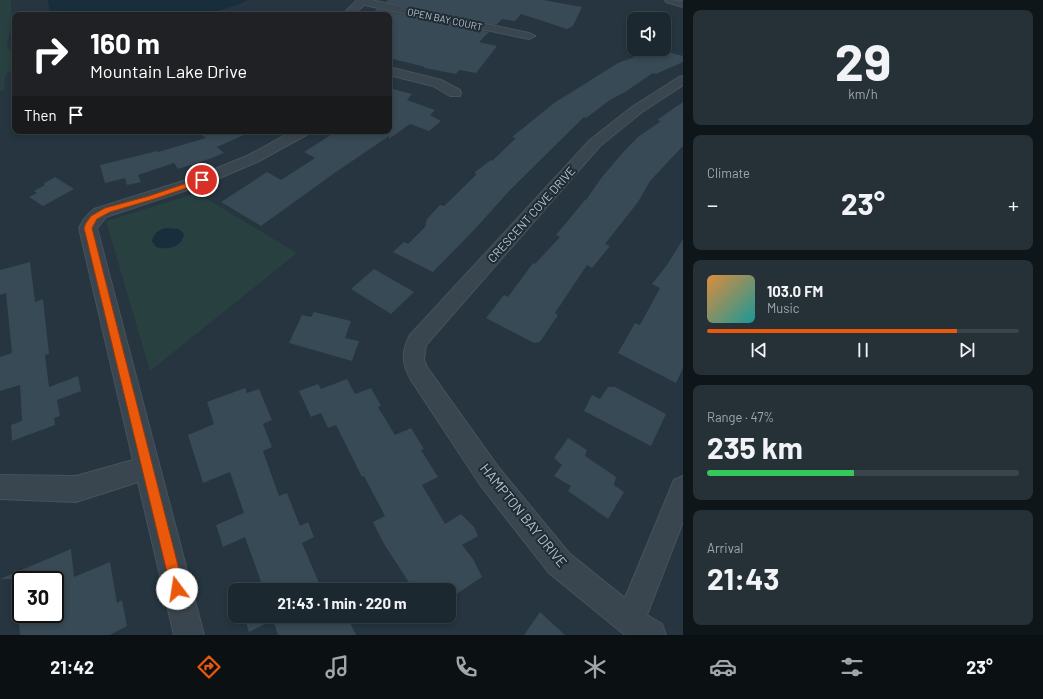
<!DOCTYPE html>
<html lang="en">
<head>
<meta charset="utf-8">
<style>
	:root { --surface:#1c282f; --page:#253037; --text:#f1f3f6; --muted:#a0a6aa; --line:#3a444b; --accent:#ea580c }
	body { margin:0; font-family:Barlow,sans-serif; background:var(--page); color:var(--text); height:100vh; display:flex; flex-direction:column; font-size:15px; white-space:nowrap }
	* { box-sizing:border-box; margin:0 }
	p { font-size:13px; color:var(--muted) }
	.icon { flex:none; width:22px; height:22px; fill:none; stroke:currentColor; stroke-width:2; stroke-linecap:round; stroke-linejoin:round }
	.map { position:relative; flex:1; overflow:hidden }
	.sheet { display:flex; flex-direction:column; gap:10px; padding:10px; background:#0f161a; width:360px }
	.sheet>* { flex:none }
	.top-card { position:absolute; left:12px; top:12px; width:380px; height:122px; border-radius:8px; box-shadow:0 2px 6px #0003,0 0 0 1px var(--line); background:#202124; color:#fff; overflow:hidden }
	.fabs { position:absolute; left:627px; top:12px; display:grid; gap:8px }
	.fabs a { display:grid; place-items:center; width:44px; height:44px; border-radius:8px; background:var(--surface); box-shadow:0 2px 6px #0003,0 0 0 1px var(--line); font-size:20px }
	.speed { position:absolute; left:12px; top:571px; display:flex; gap:8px; font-size:20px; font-weight:700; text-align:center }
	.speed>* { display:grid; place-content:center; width:52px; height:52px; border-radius:50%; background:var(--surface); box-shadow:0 2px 6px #0003,0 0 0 1px var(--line); line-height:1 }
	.speed .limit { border:2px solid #111; border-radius:6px; background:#fff; color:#111 }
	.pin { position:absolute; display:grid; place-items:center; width:34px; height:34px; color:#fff; margin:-17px; border:2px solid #fff; border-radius:50%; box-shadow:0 1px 4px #0007 }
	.me { position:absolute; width:44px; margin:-22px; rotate:346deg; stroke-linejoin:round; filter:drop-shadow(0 0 3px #0008) }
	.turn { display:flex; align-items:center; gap:14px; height:84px; padding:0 12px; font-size:18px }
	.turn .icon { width:52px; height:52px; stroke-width:2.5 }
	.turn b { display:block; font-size:28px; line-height:34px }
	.then { display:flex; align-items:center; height:38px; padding:0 12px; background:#0003; gap:8px; font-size:15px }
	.big { font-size:30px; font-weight:700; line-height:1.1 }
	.sheet .widget { flex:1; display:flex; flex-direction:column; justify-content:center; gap:6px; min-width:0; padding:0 14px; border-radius:8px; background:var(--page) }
	.sheet .dial { align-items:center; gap:0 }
	.dial b { font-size:52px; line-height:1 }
	.song { display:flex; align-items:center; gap:12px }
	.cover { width:48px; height:48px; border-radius:6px; background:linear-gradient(135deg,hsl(30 70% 55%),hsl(180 70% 35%)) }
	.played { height:4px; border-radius:2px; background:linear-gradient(90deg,var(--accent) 80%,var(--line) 80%) }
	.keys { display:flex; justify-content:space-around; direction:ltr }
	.heat { display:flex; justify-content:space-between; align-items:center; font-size:22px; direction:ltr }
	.charge { height:6px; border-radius:3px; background:linear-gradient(90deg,#34c759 47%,var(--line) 0) }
	.trip { position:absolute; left:228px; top:583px; width:228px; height:40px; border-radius:8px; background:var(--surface); box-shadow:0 2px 6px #0003,0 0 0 1px var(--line); font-weight:700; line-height:40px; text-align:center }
	.menu { display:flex; height:64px; justify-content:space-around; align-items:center; background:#0b1013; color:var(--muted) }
	.menu .icon { width:28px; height:28px }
	.menu .on { color:var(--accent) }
	.menu b { font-size:18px; color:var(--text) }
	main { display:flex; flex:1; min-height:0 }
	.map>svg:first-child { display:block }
</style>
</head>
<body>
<main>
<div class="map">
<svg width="683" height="635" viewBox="0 0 683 635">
	<rect width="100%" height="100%" fill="#26353f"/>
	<!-- green -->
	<g fill="#28403f">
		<path d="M0,0H11L12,20L7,47L15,55V70L7,72L4,82L5,88L0,92Z"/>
		<path d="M197,193L297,253L150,371L106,221Z"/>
	</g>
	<!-- water -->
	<g fill="#192e3d">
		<path d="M48,0H248L237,5L204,15H50Z"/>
		<path d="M166,228L179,229L184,234C182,248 167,250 156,247L152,241C154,233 158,230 166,228Z"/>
	</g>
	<!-- building -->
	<g fill="#384a55">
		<path d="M388,0H543L582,7L573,26L567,29L521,14L515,21L502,19L496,25L386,2Z"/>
		<path d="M377,9L489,32L479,42L497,46L476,73L459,70L456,74L424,68L425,67L389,58V15H370Z"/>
		<path d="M656,49L683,56V62L656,74L653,73L625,92L610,100L586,118L584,117L510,190L475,229L433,272L393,252L404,242L408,244L425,227L427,219L440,205L444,206L476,175L475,172L491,160L492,161L516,138L512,137L554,103L618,63Z"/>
		<path d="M389,88L412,94L407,100L435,110L430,115L441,121L429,131L410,124L389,139V136L336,172L261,226L221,202L267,172L281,180L315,158L304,152L337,131H389Z"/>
		<path d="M683,102V146L650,181L638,202L605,244L610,246L592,268L587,265L555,313L558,315L540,342L534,343L486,318L504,295L508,297L533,263L535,264L560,237L556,235L585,200H586L602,177L625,150L638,137L661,121L657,120Z"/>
		<path d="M196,131H253L217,147L224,153L212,158L178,169L174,163L138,175L141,182L127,185L125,178L105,183L100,165L157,151L158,152L206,138Z"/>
		<path d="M55,177L74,189L43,206L29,197L37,193L34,191L45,185L43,184Z"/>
		<path d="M683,239V368L676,383L618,353L635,323L640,325L660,288L652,284L667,265Z"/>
		<path d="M30,262L35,302L43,299L49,354L45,355L49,387L78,376L81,391L57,400L60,416L54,418L55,425L12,441L11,425L22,421L20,385L0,391V357L12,353L6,293L0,295V270Z"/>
		<path d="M374,269L414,292L391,314L351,289Z"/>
		<path d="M314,312L351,321L345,338L359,341L352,361L289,343L302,315L311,317Z"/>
		<path d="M347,379L355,394L371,388L381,406L378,407L395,435L411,428L424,449L421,450L438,477L422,485L445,524L461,514L474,527L478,536L462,545L473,559L482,577L449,599V590H414L384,544L373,522L385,516L364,476L362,477L336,425L328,428L321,413L311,417L299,391L318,384L321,389Z"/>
		<path d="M608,387H615L666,414L651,446L584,411L592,395L600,399Z"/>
		<path d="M245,388L247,393L259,389L272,420L263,424L272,447L263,451L279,496L287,493L300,526L308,522L314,537L302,543L322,590H264L245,537L223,547L216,525L244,513L230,472L203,483L188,435L214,424L207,402Z"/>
		<path d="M568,438L587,450L585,456L616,477L614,485L624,492L608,519L568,491L571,486L554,476L562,465L554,458Z"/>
		<path d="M71,549L74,577L110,562L117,603L122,600L127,626L110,635H20L18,614H55V580L0,579Z"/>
		<path d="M540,612L565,635H524Z"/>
		<path d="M244,616H347L356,635H278L273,620L249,632Z"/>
	</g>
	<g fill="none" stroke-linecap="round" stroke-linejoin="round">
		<!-- minor casing -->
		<g stroke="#47525b" stroke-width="2">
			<g id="minor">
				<path d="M357,0H371L529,33L535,36L529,39L364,5L353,15H342Z"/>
				<path d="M665,0L683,1V7L666,2Z"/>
				<path d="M389,67L441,80L460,90L461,93L460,96H450L433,86L389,75Z"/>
				<path d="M683,76V85L642,112L600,146L426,345L424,359L427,367L499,468L569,553L625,598L674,480L683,476V522L647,615L662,624L666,635H625L549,573L481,486L411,380C402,364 401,352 410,335L590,140L632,107L679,77Z"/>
				<path d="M293,131H310L308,134L259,161L208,183L106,217L97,228L204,635H174L138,482L76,502L0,499V475L76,476L133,460L79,228L84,219L94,209L196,177L249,155Z"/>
			</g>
		</g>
		<!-- minor -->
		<use href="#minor" fill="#3a464f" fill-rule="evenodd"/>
	</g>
	<!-- route -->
	<path fill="#ea580c" stroke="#983908" d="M202,178L205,180L204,182L154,199L110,212L97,219L92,228L184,589L182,594L177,596L173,594L171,589L84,228L86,223L91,216L105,208L149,196Z"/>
	<g text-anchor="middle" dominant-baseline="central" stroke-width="4" stroke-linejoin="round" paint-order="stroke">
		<!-- far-street labels -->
		<g font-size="10" fill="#b7c1ca" stroke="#1f2b34">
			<text transform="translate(445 19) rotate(12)">OPEN BAY COURT</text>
		</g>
		<!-- street labels -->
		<g font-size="12" fill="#b7c1ca" stroke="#1f2b34">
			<text transform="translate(531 214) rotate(-48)">CRESCENT COVE DRIVE</text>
		</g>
		<!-- near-street labels -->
		<g font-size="14" fill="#b7c1ca" stroke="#1f2b34">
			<text transform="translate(524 515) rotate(51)">HAMPTON BAY DRIVE</text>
		</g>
	</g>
</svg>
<div class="fabs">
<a><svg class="icon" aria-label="sound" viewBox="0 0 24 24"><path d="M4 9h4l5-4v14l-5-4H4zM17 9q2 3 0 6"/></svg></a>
</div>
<div class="speed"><div class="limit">30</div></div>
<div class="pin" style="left:202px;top:180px;background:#d93025"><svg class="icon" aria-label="arrive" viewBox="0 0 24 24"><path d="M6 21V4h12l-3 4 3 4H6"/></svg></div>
<svg class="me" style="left:177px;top:589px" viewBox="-20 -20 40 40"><circle r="19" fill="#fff"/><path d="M0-13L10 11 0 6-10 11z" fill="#ea580c"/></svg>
<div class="trip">21:43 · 1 min · 220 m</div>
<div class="top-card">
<div class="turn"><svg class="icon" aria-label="right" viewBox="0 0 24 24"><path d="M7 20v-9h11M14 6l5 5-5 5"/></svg><div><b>160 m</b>Mountain Lake Drive</div></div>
<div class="then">Then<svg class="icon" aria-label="arrive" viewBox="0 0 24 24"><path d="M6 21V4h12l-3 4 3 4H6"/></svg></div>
</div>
</div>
<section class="sheet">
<div class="widget dial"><b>29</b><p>km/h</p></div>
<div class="widget"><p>Climate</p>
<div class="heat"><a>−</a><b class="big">23°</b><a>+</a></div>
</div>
<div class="widget">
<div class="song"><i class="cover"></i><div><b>103.0 FM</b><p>Music</p></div></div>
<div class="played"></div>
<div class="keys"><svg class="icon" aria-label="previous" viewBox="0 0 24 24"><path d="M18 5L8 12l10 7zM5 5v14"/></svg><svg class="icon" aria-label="pause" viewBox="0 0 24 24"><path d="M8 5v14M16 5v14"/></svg><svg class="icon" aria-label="next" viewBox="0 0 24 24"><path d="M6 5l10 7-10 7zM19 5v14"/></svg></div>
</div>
<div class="widget"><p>Range · 47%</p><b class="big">235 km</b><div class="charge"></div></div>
<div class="widget"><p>Arrival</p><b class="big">21:43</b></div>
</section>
</main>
<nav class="menu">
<b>21:42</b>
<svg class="icon on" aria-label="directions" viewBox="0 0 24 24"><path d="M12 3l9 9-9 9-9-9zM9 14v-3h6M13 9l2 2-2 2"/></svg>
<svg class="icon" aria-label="music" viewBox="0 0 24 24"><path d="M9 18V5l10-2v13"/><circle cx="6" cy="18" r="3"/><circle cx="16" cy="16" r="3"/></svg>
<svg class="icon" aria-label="phone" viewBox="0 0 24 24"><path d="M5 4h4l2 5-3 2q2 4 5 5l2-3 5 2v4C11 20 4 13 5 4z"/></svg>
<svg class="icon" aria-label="climate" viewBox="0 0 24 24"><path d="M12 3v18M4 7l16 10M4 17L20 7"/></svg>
<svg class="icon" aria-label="car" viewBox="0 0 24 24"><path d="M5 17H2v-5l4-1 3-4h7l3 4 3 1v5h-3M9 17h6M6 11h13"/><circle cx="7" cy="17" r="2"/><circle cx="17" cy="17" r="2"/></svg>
<svg class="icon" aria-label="filters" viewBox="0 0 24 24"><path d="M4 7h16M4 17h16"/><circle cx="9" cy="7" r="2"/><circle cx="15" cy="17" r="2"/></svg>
<b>23°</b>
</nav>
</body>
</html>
